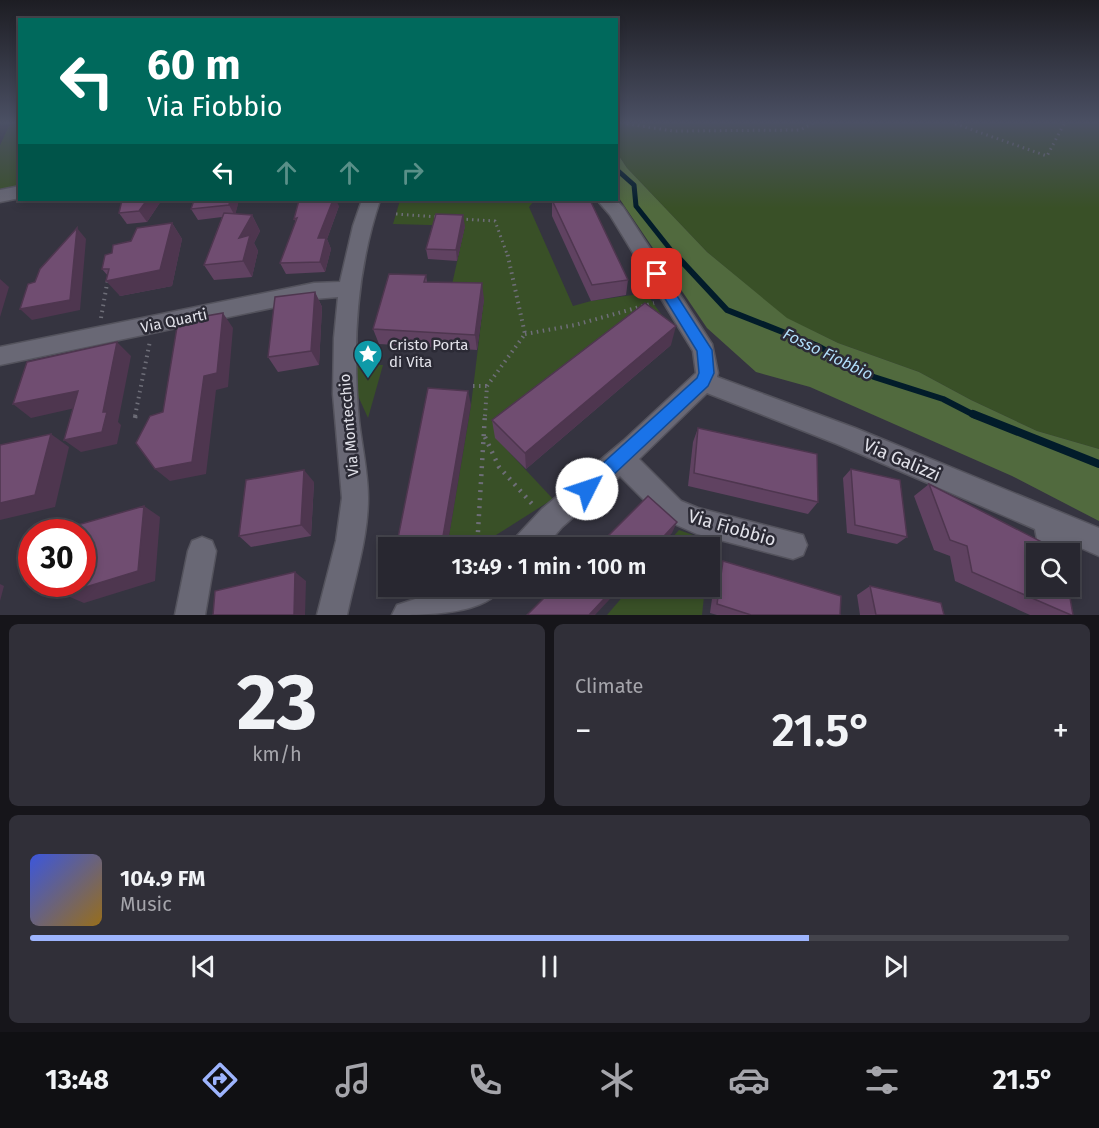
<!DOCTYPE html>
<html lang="en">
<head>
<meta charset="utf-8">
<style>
	:root { --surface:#282730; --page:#302f38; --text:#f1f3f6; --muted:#a5a5ab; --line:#44444c; --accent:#9db4fd }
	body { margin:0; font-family:"Fira Sans",sans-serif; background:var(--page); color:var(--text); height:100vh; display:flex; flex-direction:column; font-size:22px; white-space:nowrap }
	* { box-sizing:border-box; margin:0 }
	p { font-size:20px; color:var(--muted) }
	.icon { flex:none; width:33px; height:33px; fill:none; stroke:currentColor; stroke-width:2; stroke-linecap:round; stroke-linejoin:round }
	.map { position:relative; height:615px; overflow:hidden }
	.drawer { display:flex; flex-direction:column; gap:9px; padding:9px; background:#16151a; flex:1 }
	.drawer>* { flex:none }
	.top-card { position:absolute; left:18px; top:18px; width:600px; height:183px; border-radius:0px; box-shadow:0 3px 9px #0003,0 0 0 2px var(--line); background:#00695c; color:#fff; overflow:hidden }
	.fabs { position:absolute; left:1026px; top:543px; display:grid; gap:12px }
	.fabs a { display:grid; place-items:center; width:54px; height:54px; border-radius:0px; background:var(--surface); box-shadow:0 3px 9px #0003,0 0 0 2px var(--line); font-size:30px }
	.speed { position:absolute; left:18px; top:519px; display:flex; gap:12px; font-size:30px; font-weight:700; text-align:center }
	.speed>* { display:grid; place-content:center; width:78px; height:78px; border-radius:50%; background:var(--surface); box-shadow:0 3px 9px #0003,0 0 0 2px var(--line); line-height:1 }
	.speed .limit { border:9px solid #d22; background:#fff; color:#111 }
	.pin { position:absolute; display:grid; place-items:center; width:51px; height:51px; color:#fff; margin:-26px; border-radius:12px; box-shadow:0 3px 9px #0006 }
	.me { position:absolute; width:66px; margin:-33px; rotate:49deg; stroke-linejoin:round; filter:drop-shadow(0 0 4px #0008) }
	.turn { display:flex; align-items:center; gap:21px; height:126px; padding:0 30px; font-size:27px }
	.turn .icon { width:78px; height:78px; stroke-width:2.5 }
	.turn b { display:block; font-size:42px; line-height:51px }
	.lanes { display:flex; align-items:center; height:57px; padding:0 30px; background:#0003; justify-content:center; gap:30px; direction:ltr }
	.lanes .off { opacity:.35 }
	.big { font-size:45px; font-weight:600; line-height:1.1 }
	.drawer .widget { flex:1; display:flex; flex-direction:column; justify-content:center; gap:9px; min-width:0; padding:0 21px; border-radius:9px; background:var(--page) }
	.drawer .dial { align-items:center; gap:0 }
	.dial b { font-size:78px; line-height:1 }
	.song { display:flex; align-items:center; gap:18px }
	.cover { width:72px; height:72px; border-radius:9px; background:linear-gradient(135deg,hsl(230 70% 55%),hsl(40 70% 35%)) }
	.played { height:6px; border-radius:3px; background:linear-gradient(90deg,var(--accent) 75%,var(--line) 75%) }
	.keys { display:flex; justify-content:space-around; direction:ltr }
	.heat { display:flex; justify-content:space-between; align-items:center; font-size:33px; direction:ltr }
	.drawer .tiles { flex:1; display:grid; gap:9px; grid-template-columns:1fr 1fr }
	.widget:last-child { grid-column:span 2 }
	.trip { position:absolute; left:378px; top:537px; width:342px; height:60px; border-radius:0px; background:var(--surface); box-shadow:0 3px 9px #0003,0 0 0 2px var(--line); font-weight:600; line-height:60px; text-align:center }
	.tabs { display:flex; height:96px; justify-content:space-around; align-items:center; background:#101013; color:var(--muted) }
	.tabs .icon { width:42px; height:42px }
	.tabs .current { color:var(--accent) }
	.tabs b { font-size:27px; color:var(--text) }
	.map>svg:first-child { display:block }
</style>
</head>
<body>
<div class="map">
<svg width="1099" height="615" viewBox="0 0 1099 615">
	<rect width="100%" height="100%" fill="#353440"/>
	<!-- green -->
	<g fill="#395027">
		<path d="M11,122H19V190L0,192V145Z"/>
		<path d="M616,122H1099V449L1037,431L971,400L919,372L838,343L786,318L707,252L627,168L617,153Z"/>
		<path d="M400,200H535L529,207L573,306L591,301L646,293L661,314L597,342L495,437L553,499L477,547H447L471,405L484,299L449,298L465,226L393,224Z"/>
		<path d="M344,365H383L368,418Z"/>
		<path d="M679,530L710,541L709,547H664Z"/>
		<path d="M631,587H705L702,615H607Z"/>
	</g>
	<!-- forest -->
	<path fill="#516a3e" d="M617,153L627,168L707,252L787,318L838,343L919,372L971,400L1037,431L1099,449V521L1012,476L810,387L756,372L707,328L617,195Z"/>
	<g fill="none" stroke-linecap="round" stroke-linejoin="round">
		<!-- stream-far2 -->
		<path stroke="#021c2a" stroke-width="5" d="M616,169L634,185L636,206L674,254"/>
		<!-- stream-far1 -->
		<path stroke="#021c2a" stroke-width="6" d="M673,252L727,310L818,346L874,377L943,399L976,416"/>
		<!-- stream -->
		<path stroke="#021c2a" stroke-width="8" d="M973,414L1099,464"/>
		<!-- street casing -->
		<g stroke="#54535d" stroke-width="3">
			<g id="street">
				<path d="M20,186V198L0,202V190Z"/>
				<path d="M362,200H380C356,272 352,346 359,421C362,447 368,472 368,498C368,538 355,577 347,615H317L336,541L342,498L333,394L334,338L338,297L314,299L0,365V347L314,283L340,282L353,226Z"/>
				<path d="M597,200H616L623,207L712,344L718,373L717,377L855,428L1099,528V556L1065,541L1068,554H1040L1035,529L837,444L707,393L639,459L681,501L698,508L803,535L807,545L803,555L793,559L697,534L663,519L620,476L562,527L544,548H511L515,538L542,509L623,441L696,373L693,351L610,215Z"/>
				<path d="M202,537L212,541L216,551L205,615H175L188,551L192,541Z"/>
				<path d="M455,586H502C488,615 424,615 392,615L397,605Z"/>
			</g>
		</g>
		<!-- path-far2 -->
		<g stroke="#6e6e78" stroke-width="3" stroke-dasharray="1.5 4" stroke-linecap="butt">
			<path d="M616,122L673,131L800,130L815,122"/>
			<path d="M950,122L1047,156L1065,122"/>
			<path d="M396,214L438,217"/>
			<path d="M461,219L495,221L507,254"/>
		</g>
		<!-- path-far1 -->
		<g stroke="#6e6e78" stroke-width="4" stroke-dasharray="1.5 4.5" stroke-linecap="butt">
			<path d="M101,318L108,278"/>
			<path d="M525,334L575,325L654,303"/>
			<path d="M473,386H487"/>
			<path d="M135,416L150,341"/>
			<path d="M485,416L487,386L525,334L507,252"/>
		</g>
		<!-- path -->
		<g stroke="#6e6e78" stroke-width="4.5" stroke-dasharray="2 6" stroke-linecap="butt">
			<path d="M135,418L136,414"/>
			<path d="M485,437L499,467L534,506"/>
			<path d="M477,548L485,414"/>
			<path d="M678,589L679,586"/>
		</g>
		<!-- street -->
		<use href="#street" fill="#696875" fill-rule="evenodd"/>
	</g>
	<!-- wall -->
	<g fill="#604261">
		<path d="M122,200H160L161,201L147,222L127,224L119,213Z"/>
		<path d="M239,200L235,214L252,215L260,231L254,243L258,251L252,277L214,280L204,265L222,217L198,220L191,209Z"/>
		<path d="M552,200L628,280L626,295L591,301L552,216Z"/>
		<path d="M339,206L327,239L331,249L325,272L286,274L280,263L296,222L294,219Z"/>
		<path d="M172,223L182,239L172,286L120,296L108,276L102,269L112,253L131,241Z"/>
		<path d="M465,226L457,261L428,259L426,249Z"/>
		<path d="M426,275L427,282L484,299L477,350L379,344L373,329Z"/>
		<path d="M315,292L322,307L319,365L278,372L268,357Z"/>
		<path d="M671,345L526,469L495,438L492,420Z"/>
		<path d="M698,428L818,502L808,514L688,486L693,442Z"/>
		<path d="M851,469L907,537L897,544L847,533L843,478Z"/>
		<path d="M314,482L311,536L251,547L239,536Z"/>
		<path d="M929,484L1036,554L1073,615H1030L955,581L950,556L934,550L914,496Z"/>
		<path d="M723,561L840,615H717L710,613L716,570Z"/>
		<path d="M870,586L944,615H860L857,595Z"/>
	</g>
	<!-- shaded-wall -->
	<g fill="#4e364f">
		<path d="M147,200H160L161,201L147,222L139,211Z"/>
		<path d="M230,200H239L235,216L229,205Z"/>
		<path d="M333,200H336L339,206L327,239L331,249L325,272L320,262L318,238Z"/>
		<path d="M252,215L260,231L254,243L258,251L252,277L243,261L239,238Z"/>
		<path d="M463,215L465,226L457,261L456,250Z"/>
		<path d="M172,223L182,239L172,286L120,296L106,281Z"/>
		<path d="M77,228L86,239L80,310L32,320L20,309Z"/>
		<path d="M0,279L9,287L0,317Z"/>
		<path d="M482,283L484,299L477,350L475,335Z"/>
		<path d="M315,292L322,307L319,365L311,351Z"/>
		<path d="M223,313L233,328L228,387L216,390L206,474L170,481L155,469L204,376Z"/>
		<path d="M676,326L671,345L526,469L525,453Z"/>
		<path d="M117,342L131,356L118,422L121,425L117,444L81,452L64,440L103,412Z"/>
		<path d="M78,391L93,404L31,418L13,404Z"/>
		<path d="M468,391L471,405L447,548H441Z"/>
		<path d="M51,434L69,447L55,507L0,520V503Z"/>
		<path d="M304,470L314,482L311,536L301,525Z"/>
		<path d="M144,506L160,517L155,581L84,603L63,594Z"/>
		<path d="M677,522L672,533L659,548H653Z"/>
		<path d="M295,572L306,581L305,615H294Z"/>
		<path d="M0,584L4,586L0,601Z"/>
		<path d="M616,586H622L595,615H589Z"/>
	</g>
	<!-- building -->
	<g fill="#704d71" stroke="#4e364f" stroke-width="1.5">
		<path d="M122,200H147L139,211L119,213Z"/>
		<path d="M194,200H230L229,205L191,209Z"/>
		<path d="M299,200H333L318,238H326L320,262L280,263L297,218L294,219Z"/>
		<path d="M552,200H590L628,280L592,285Z"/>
		<path d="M224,213L252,215L239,238L250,235L243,261L204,265Z"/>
		<path d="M436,214L463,215L456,250L426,249Z"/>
		<path d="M172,223L160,270L106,281L109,269H102L105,255L112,253L113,245L131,241L137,228Z"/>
		<path d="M77,228L70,300L20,309L28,284L35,282L40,269Z"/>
		<path d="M389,274L426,275L424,282L482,283L475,335L373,329Z"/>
		<path d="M315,292L311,351L268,357L275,297Z"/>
		<path d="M645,303L676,326L525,453L492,420Z"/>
		<path d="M223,313L217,373L204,376L192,462L155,469L136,443L150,416L163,412L178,321Z"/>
		<path d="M117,342L103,412H107L102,432L64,440L78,391L13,404L27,362Z"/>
		<path d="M428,388L468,391L441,548H396Z"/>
		<path d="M698,428L817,454L818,502L694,473Z"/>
		<path d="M51,434L35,495L0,503V445Z"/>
		<path d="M851,469L900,480L907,537L855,525Z"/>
		<path d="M304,470L301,525L239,536L246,480Z"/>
		<path d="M929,484L1065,554H1036V586H1068L1073,615H1071L972,572L967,546L950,540Z"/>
		<path d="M648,496L677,522L653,548H596Z"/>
		<path d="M144,506L138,571L63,594L65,584H82V532H73L74,526Z"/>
		<path d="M723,561L841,596L840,615H751L717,604Z"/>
		<path d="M295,572L294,615H213L215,591Z"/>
		<path d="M556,586H616L589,615H527Z"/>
		<path d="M870,586L941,603L944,615H876Z"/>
	</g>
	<!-- sky -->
	<linearGradient id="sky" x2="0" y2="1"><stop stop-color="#1d1d23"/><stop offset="0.59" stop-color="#4b5064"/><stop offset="1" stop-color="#4b5064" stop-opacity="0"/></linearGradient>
	<rect width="1099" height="208" fill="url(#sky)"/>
	<!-- route -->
	<path fill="#1a73e8" stroke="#114b97" stroke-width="1.5" d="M657,269L661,271L712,350L714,373L708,386L593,494L587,497L581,494L578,489L581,483L697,378L699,373L697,351L650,274Z"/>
	<!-- icons -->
	<defs>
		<g id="sight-pin" transform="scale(1.5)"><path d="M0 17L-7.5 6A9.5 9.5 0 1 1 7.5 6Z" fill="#0f9aa8" stroke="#2b2a35"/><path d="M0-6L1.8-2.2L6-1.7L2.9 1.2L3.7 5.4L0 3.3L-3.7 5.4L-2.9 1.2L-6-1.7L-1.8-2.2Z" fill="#fff"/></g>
	</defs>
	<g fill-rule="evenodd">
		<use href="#sight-pin" x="368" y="354"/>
	</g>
	<g text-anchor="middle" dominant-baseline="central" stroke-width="5" stroke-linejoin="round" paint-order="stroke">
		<!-- street labels -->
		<g font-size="15" fill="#e2e2ea" stroke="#2b2a35">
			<text transform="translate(174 321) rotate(-12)">Via Quarti</text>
			<text transform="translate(349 425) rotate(-95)">Via Montecchio</text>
		</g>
		<!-- poi labels -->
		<g font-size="15" fill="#e2e2ea" stroke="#2b2a35" text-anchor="start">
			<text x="389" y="345">Cristo Porta<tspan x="389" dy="17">di Vita</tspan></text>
		</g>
		<!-- water labels -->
		<g font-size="16" font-style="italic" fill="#b1defa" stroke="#2b2a35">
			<text transform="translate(828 354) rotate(26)">Fosso Fiobbio</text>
		</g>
		<!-- near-street labels -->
		<g font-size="18" fill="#e2e2ea" stroke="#2b2a35">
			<text transform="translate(902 460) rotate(23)">Via Galizzi</text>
			<text transform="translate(732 528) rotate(16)">Via Fiobbio</text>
		</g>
	</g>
</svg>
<div class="fabs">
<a><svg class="icon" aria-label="search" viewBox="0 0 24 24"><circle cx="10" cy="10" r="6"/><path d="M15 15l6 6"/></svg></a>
</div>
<div class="speed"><div class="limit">30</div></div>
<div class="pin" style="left:657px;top:274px;background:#d93025"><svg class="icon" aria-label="arrive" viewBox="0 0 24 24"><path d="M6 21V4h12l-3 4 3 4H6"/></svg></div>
<svg class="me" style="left:587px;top:489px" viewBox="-20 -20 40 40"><circle r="19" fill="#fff"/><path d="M0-13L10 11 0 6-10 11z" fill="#1a73e8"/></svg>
<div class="trip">13:49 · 1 min · 100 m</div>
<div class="top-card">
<div class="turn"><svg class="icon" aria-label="left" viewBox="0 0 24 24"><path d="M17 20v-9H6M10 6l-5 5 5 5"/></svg><div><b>60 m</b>Via Fiobbio</div></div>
<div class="lanes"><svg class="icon" aria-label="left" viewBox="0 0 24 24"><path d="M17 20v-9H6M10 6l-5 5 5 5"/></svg><svg class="icon off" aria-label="ahead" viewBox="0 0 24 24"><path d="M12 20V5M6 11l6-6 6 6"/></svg><svg class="icon off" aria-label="ahead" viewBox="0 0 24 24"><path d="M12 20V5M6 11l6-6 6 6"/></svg><svg class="icon off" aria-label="right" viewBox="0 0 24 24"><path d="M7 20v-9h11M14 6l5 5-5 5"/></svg></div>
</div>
</div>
<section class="drawer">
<div class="tiles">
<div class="widget dial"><b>23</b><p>km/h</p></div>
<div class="widget"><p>Climate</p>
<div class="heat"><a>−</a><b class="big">21.5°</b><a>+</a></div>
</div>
<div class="widget">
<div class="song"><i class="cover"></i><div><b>104.9 FM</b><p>Music</p></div></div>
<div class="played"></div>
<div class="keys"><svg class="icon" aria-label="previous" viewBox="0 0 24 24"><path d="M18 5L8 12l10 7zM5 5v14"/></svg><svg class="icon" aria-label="pause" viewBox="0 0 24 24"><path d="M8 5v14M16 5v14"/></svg><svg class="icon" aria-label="next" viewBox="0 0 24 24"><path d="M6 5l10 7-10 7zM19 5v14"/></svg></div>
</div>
</div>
</section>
<nav class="tabs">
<b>13:48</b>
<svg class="icon current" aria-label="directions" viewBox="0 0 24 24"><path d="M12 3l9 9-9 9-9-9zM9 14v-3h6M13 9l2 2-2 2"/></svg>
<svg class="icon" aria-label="music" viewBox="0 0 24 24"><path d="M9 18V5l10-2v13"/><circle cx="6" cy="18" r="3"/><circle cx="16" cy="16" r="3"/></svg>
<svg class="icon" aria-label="phone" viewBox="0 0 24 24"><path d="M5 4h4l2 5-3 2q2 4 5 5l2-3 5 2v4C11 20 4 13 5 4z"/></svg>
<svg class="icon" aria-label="climate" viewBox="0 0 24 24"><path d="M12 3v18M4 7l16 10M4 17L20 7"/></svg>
<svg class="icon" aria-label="car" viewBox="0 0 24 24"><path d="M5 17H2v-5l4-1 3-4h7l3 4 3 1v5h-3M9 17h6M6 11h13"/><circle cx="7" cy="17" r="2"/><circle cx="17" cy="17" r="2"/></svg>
<svg class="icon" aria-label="filters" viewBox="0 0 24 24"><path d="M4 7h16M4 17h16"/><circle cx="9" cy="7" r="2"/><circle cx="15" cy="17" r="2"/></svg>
<b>21.5°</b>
</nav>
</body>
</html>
